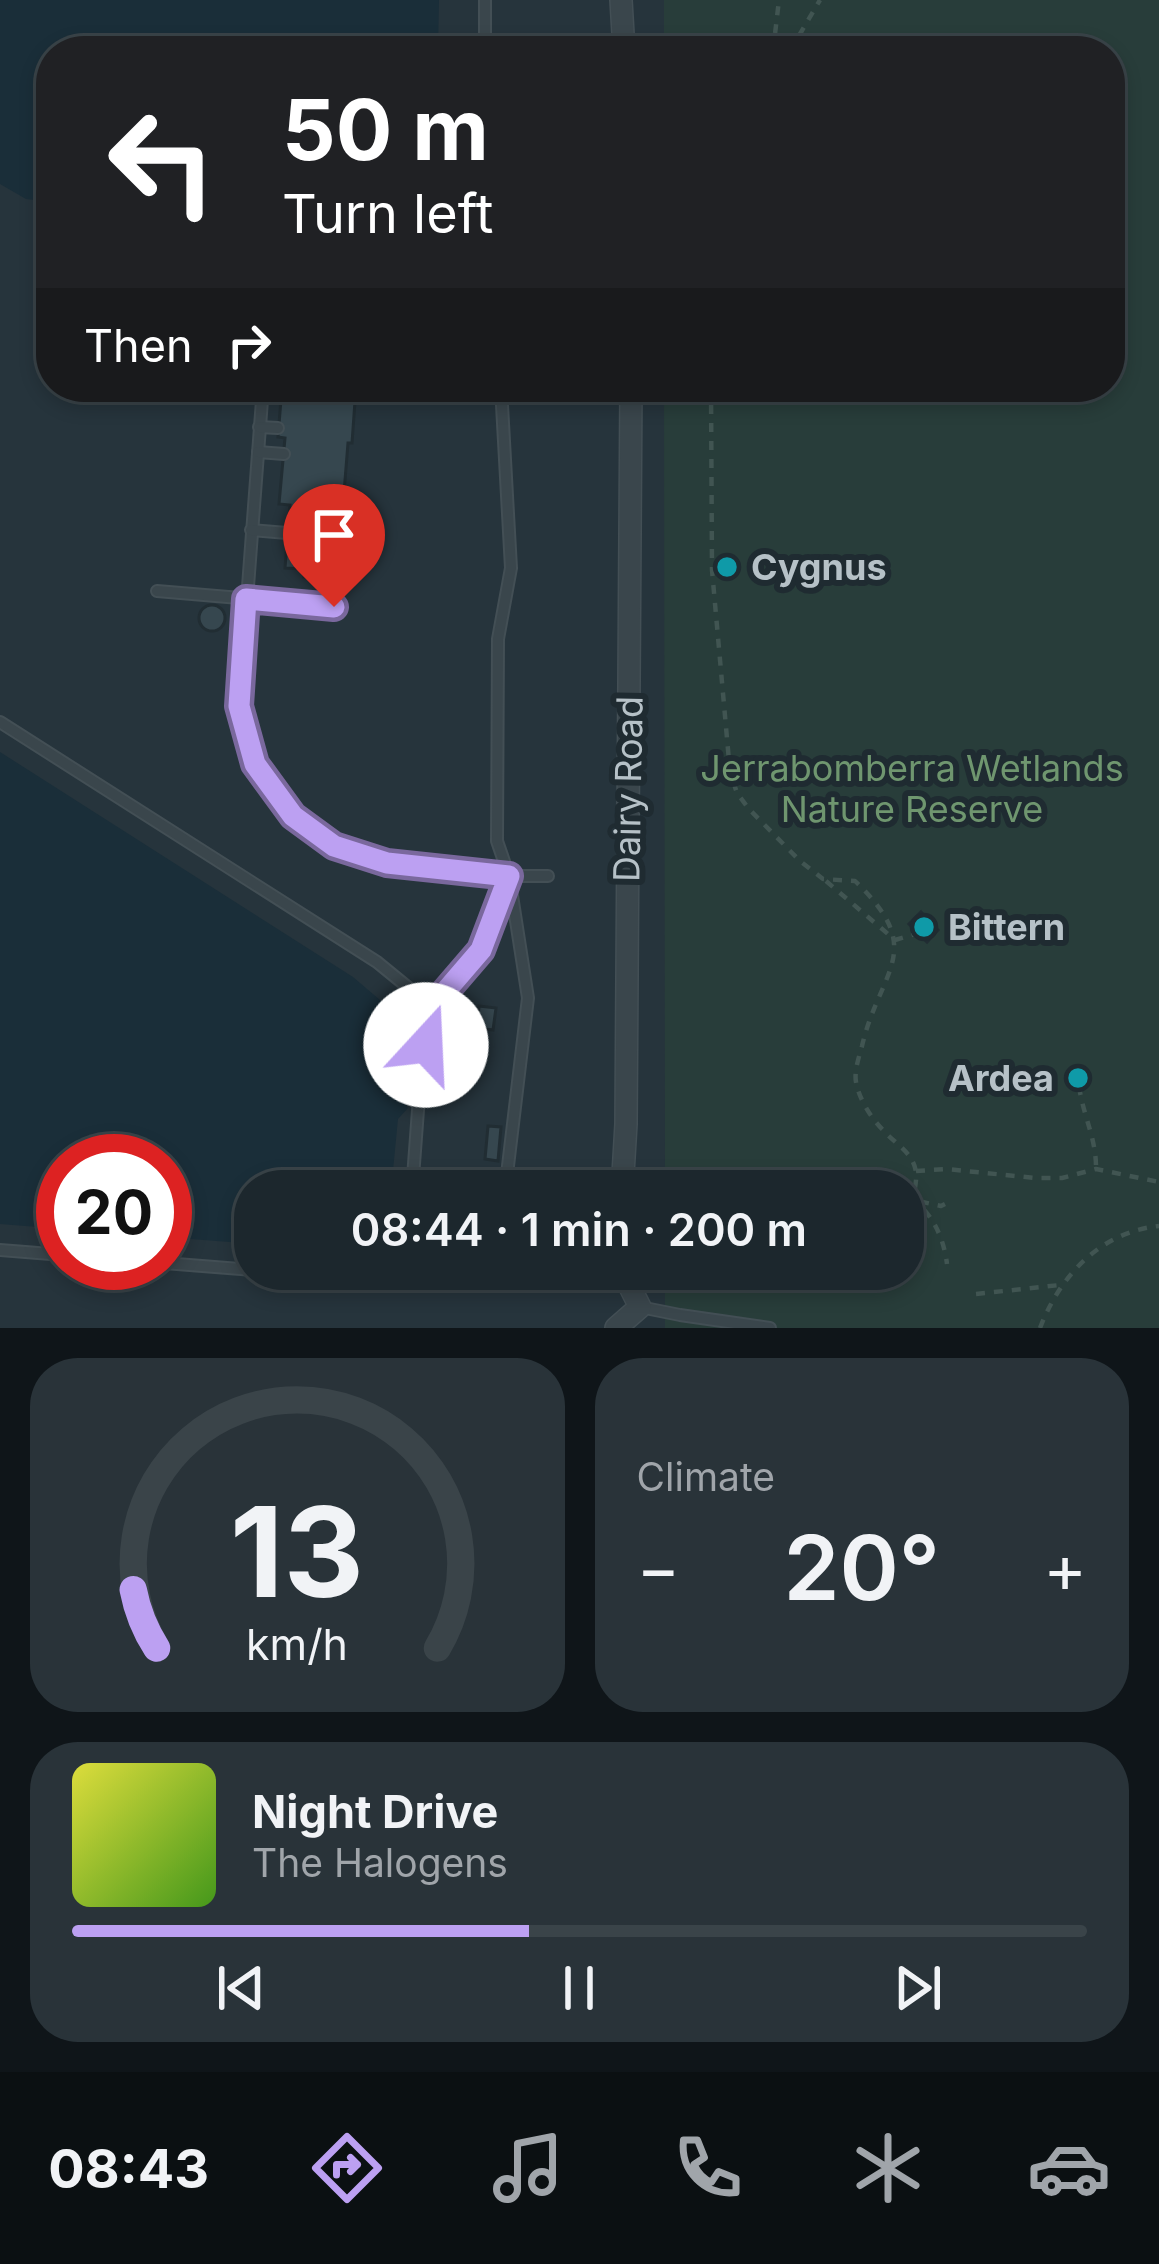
<!DOCTYPE html>
<html lang="en">
<head>
<meta charset="utf-8">
<style>
	:root { --surface:#1c272d; --page:#293339; --text:#f1f3f6; --muted:#a0a5aa; --line:#3a4449; --accent:#bca0f2 }
	body { margin:0; font-family:Inter,sans-serif; background:var(--page); color:var(--text); height:100vh; display:flex; flex-direction:column; font-size:45px; white-space:nowrap }
	* { box-sizing:border-box; margin:0 }
	p { font-size:39px; color:var(--muted) }
	.icon { flex:none; width:66px; height:66px; fill:none; stroke:currentColor; stroke-width:2; stroke-linecap:round; stroke-linejoin:round }
	.map { position:relative; height:1328px; overflow:hidden }
	.side { display:flex; flex-direction:column; gap:30px; padding:30px; background:#0f1519; flex:1 }
	.side>* { flex:none }
	.hud { position:absolute; left:36px; top:36px; width:1089px; height:366px; border-radius:48px; box-shadow:0 6px 18px #0003,0 0 0 3px var(--line); background:#202124; color:#fff; overflow:hidden }
	.speed { position:absolute; left:36px; top:1134px; display:flex; gap:24px; font-size:60px; font-weight:700; text-align:center }
	.speed>* { display:grid; place-content:center; width:156px; height:156px; border-radius:50%; background:var(--surface); box-shadow:0 6px 18px #0003,0 0 0 3px var(--line); line-height:1 }
	.speed .limit { border:18px solid #d22; background:#fff; color:#111 }
	.pin { position:absolute; display:grid; place-items:center; width:102px; height:102px; color:#fff; margin:-123px -51px; border-radius:50% 50% 50% 0; rotate:-45deg; box-shadow:0 0 12px #0007 }
	.pin .icon { rotate:45deg }
	.me { position:absolute; width:132px; margin:-66px; rotate:20deg; stroke-linejoin:round; filter:drop-shadow(0 0 9px #0008) }
	.turn { display:flex; align-items:center; gap:42px; height:252px; padding:0 48px; font-size:54px }
	.turn .icon { width:156px; height:156px; stroke-width:2.5 }
	.turn b { display:block; font-size:84px; line-height:102px }
	.then { display:flex; align-items:center; height:114px; padding:0 48px; background:#0003; gap:24px; font-size:45px }
	.big { font-size:90px; font-weight:600; line-height:1.1 }
	.side .card { flex:1; display:flex; flex-direction:column; justify-content:center; gap:18px; min-width:0; padding:0 42px; border-radius:48px; background:var(--page) }
	.side .dial { align-items:center; gap:0 }
	.dial svg { height:312px; overflow:visible; fill:none; stroke:var(--line); stroke-width:7; stroke-linecap:round; text-anchor:middle }
	.dial text { fill:var(--text); stroke:none }
	.song { display:flex; align-items:center; gap:36px }
	.cover { width:144px; height:144px; border-radius:18px; background:linear-gradient(135deg,hsl(60 70% 55%),hsl(100 70% 35%)) }
	.played { height:12px; border-radius:6px; background:linear-gradient(90deg,var(--accent) 45%,var(--line) 45%) }
	.keys { display:flex; justify-content:space-around; direction:ltr }
	.heat { display:flex; justify-content:space-between; align-items:center; font-size:66px; direction:ltr }
	.side .tiles { flex:1; display:grid; gap:30px; grid-template-columns:1fr 1fr }
	.card:last-child { grid-column:span 2 }
	.trip { position:absolute; left:234px; top:1170px; width:690px; height:120px; border-radius:48px; background:var(--surface); box-shadow:0 6px 18px #0003,0 0 0 3px var(--line); font-weight:600; line-height:120px; text-align:center }
	.menu { display:flex; height:192px; justify-content:space-around; align-items:center; background:#0b1012; color:var(--muted) }
	.menu .icon { width:84px; height:84px }
	.menu .current { color:var(--accent) }
	.menu b { font-size:54px; color:var(--text) }
	.map>svg:first-child { display:block }
</style>
</head>
<body>
<div class="map">
<svg width="1159" height="1328" viewBox="0 0 1159 1328">
	<rect width="100%" height="100%" fill="#26343c"/>
	<!-- green -->
	<path fill="#283d3a" d="M664,0H1159V1328H665V1269H903V1191H665L664,387H1110V51H664Z"/>
	<!-- water -->
	<g fill="#1a2e39">
		<path d="M0,0H439L438,51H51V202L26,199L0,184Z"/>
		<path d="M0,752L353,977L380,1000L397,1023L401,1045L398,1094L408,1108L398,1119L391,1191H255V1244L165,1237V1161H63V1229L0,1224Z"/>
	</g>
	<!-- building -->
	<g fill="#36474f" stroke="#212d33" stroke-width="3">
		<path d="M282,387H356L352,443H348L337,580L304,577L305,569L285,568L290,505L279,504L285,438L278,437Z"/>
		<circle cx="212" cy="618" r="13"/>
		<path d="M921,912L938,930L927,942L909,924Z"/>
		<path d="M479,1006L496,1008L493,1030L477,1028Z"/>
		<circle cx="457" cy="1064" r="18"/>
		<path d="M488,1126L501,1127L498,1161L485,1159Z"/>
	</g>
	<g fill="none" stroke-linecap="round" stroke-linejoin="round">
		<!-- service casing -->
		<g stroke="#434f55" stroke-width="14">
			<g id="service">
				<path d="M485,0V51"/>
				<path d="M263,387L239,706L255,763L293,816L334,846L387,863L509,876H548"/>
				<path d="M501,387L511,568L498,639L497,841L509,876L528,998L505,1191"/>
				<path d="M259,427L278,428"/>
				<path d="M258,452L284,454"/>
				<path d="M251,530L287,533"/>
				<path d="M157,591L334,606"/>
				<path d="M0,722L377,962L432,1007"/>
				<path d="M412,1191L420,1083L432,1007L481,950L508,879"/>
				<path d="M0,1250L63,1255"/>
				<path d="M164,1263L342,1277L391,1269"/>
				<path d="M507,1269V1272L523,1277"/>
				<path d="M640,1307L680,1315L770,1328"/>
			</g>
		</g>
		<!-- minor casing -->
		<g stroke="#434f55" stroke-width="24">
			<g id="minor">
				<path d="M621,0L624,51"/>
				<path d="M622,1191L626,1124L631,387"/>
				<path d="M616,1328L640,1307L621,1269"/>
			</g>
		</g>
		<!-- path -->
		<g stroke="#415552" stroke-width="4.5" stroke-dasharray="9 9" stroke-linecap="butt">
			<path d="M773,51L779,0"/>
			<path d="M790,51L820,0"/>
			<path d="M711,387L712,570L730,772L737,793L749,809L800,861L823,879L855,881C928,951 880,969 862,1046C859,1057 854,1071 856,1082C859,1099 871,1118 883,1130C895,1144 913,1152 916,1172C917,1181 914,1192 913,1200C934,1215 944,1240 947,1264"/>
			<path d="M826,881L895,940L918,933"/>
			<path d="M1079,1086C1083,1115 1096,1138 1096,1167"/>
			<path d="M916,1171L946,1169L1035,1178H1062L1096,1169L1159,1182"/>
			<path d="M903,1227L913,1200L941,1206L945,1204"/>
			<path d="M976,1294L1060,1285"/>
			<path d="M1040,1328C1060,1276 1100,1232 1159,1226"/>
		</g>
		<!-- service -->
		<use href="#service" stroke="#3a464c" stroke-width="10"/>
		<!-- minor -->
		<use href="#minor" stroke="#3a464c" stroke-width="21"/>
	</g>
	<g fill="none" stroke-linecap="round" stroke-linejoin="round">
		<!-- route casing -->
		<g stroke="#7a689d" stroke-width="30">
			<path id="route" d="M334,607L246,599L239,706L255,764L293,816L334,846L387,863L509,876L481,950L432,1007L426,1045"/>
		</g>
		<!-- route -->
		<use href="#route" stroke="#bca0f2" stroke-width="21"/>
	</g>
	<!-- markers -->
	<g fill="#0f9aa8" stroke="#1f2b31" stroke-width="4.5">
		<circle cx="727" cy="567" r="12"/>
		<circle cx="924" cy="927" r="12"/>
		<circle cx="1078" cy="1078" r="12"/>
	</g>
	<g text-anchor="middle" dominant-baseline="central" stroke-width="12" stroke-linejoin="round" paint-order="stroke">
		<!-- poi labels -->
		<g font-size="36" font-weight="bold" fill="#b6c1c7" stroke="#1f2b31" text-anchor="start">
			<text x="751" y="567">Cygnus</text>
			<text x="948" y="927">Bittern</text>
			<text x="1054" y="1078" text-anchor="end">Ardea</text>
		</g>
		<!-- park labels -->
		<g font-size="36" fill="#6f966f" stroke="#1f2b31">
			<text x="912" y="768">Jerrabomberra Wetlands<tspan x="912" dy="41">Nature Reserve</tspan></text>
		</g>
		<!-- street labels -->
		<g font-size="36" fill="#b6c1c7" stroke="#1f2b31">
			<text transform="translate(628 789) rotate(-89)">Dairy Road</text>
		</g>
	</g>
</svg>
<div class="speed"><div class="limit">20</div></div>
<div class="pin" style="left:334px;top:607px;background:#d93025"><svg class="icon" aria-label="arrive" viewBox="0 0 24 24"><path d="M6 21V4h12l-3 4 3 4H6"/></svg></div>
<svg class="me" style="left:426px;top:1045px" viewBox="-20 -20 40 40"><circle r="19" fill="#fff"/><path d="M0-13L10 11 0 6-10 11z" fill="#bca0f2"/></svg>
<div class="trip">08:44 · 1 min · 200 m</div>
<div class="hud">
<div class="turn"><svg class="icon" aria-label="left" viewBox="0 0 24 24"><path d="M17 20v-9H6M10 6l-5 5 5 5"/></svg><div><b>50 m</b>Turn left</div></div>
<div class="then">Then<svg class="icon" aria-label="right" viewBox="0 0 24 24"><path d="M7 20v-9h11M14 6l5 5-5 5"/></svg></div>
</div>
</div>
<section class="side">
<div class="tiles">
<div class="card dial"><svg viewBox="0 0 100 80">
<path d="M14 69A42 42 0 1 1 86 69"/>
<path d="M14 69A42 42 0 0 1 8 54" stroke="#bca0f2"/>
<text x="50" y="56" font-size="32" font-weight="700">13</text>
<text x="50" y="72" font-size="11">km/h</text>
</svg></div>
<div class="card"><p>Climate</p>
<div class="heat"><a>−</a><b class="big">20°</b><a>+</a></div>
</div>
<div class="card">
<div class="song"><i class="cover"></i><div><b>Night Drive</b><p>The Halogens</p></div></div>
<div class="played"></div>
<div class="keys"><svg class="icon" aria-label="previous" viewBox="0 0 24 24"><path d="M18 5L8 12l10 7zM5 5v14"/></svg><svg class="icon" aria-label="pause" viewBox="0 0 24 24"><path d="M8 5v14M16 5v14"/></svg><svg class="icon" aria-label="next" viewBox="0 0 24 24"><path d="M6 5l10 7-10 7zM19 5v14"/></svg></div>
</div>
</div>
</section>
<nav class="menu">
<b>08:43</b>
<svg class="icon current" aria-label="directions" viewBox="0 0 24 24"><path d="M12 3l9 9-9 9-9-9zM9 14v-3h6M13 9l2 2-2 2"/></svg>
<svg class="icon" aria-label="music" viewBox="0 0 24 24"><path d="M9 18V5l10-2v13"/><circle cx="6" cy="18" r="3"/><circle cx="16" cy="16" r="3"/></svg>
<svg class="icon" aria-label="phone" viewBox="0 0 24 24"><path d="M5 4h4l2 5-3 2q2 4 5 5l2-3 5 2v4C11 20 4 13 5 4z"/></svg>
<svg class="icon" aria-label="climate" viewBox="0 0 24 24"><path d="M12 3v18M4 7l16 10M4 17L20 7"/></svg>
<svg class="icon" aria-label="car" viewBox="0 0 24 24"><path d="M5 17H2v-5l4-1 3-4h7l3 4 3 1v5h-3M9 17h6M6 11h13"/><circle cx="7" cy="17" r="2"/><circle cx="17" cy="17" r="2"/></svg>
</nav>
</body>
</html>
